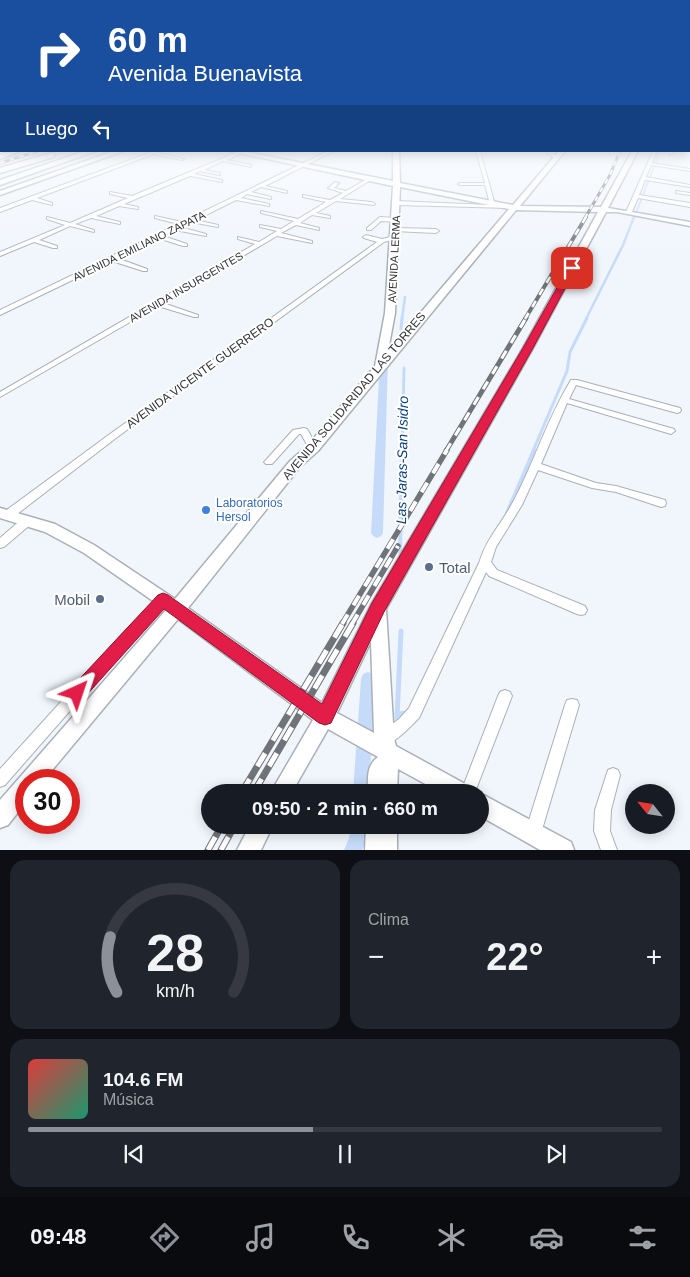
<!DOCTYPE html>
<html lang="es">
<head>
<meta charset="utf-8">
<style>
	:root { --surface:#171b24; --page:#20242c; --text:#f1f3f6; --muted:#9ea1a6; --line:#363941; --accent:#8c9099 }
	body { margin:0; font-family:Arial,sans-serif; background:var(--page); color:var(--text); height:100vh; display:flex; flex-direction:column; font-size:19px; white-space:nowrap }
	* { box-sizing:border-box; margin:0 }
	p { font-size:16px; color:var(--muted) }
	.icon { flex:none; width:28px; height:28px; fill:none; stroke:currentColor; stroke-width:2; stroke-linecap:round; stroke-linejoin:round }
	.map { position:relative; height:850px; overflow:hidden }
	.drawer { display:flex; flex-direction:column; gap:10px; padding:10px; background:#0d0f14; flex:1 }
	.drawer>* { flex:none }
	.hud { position:absolute; left:0px; top:0px; width:690px; height:152px; box-shadow:0 2px 12px #0003; background:#1a4fa0; color:#fff; overflow:hidden }
	.needle { width:32px; rotate:300deg }
	.tools { position:absolute; left:625px; top:784px; display:grid; gap:10px }
	.tools a { display:grid; place-items:center; width:50px; height:50px; border-radius:50%; background:var(--surface); box-shadow:0 2px 12px #0003; font-size:25px }
	.speed { position:absolute; left:15px; top:769px; display:flex; gap:10px; font-size:25px; font-weight:700; text-align:center }
	.speed>* { display:grid; place-content:center; width:65px; height:65px; border-radius:50%; background:var(--surface); box-shadow:0 2px 12px #0003; line-height:1 }
	.speed .limit { border:8px solid #d22; background:#fff; color:#111 }
	.pin { position:absolute; display:grid; place-items:center; width:42px; height:42px; color:#fff; margin:-21px; border-radius:10px; box-shadow:0 2px 8px #0006 }
	.me { position:absolute; width:55px; margin:-28px; rotate:42deg; stroke-linejoin:round; filter:drop-shadow(0 0 4px #0008) }
	.turn { display:flex; align-items:center; gap:18px; height:105px; padding:0 25px; font-size:22px }
	.turn .icon { width:65px; height:65px; stroke-width:2.5 }
	.turn b { display:block; font-size:35px; line-height:42px }
	.then { display:flex; align-items:center; height:48px; padding:0 25px; background:#0003; gap:10px; font-size:19px }
	.big { font-size:38px; font-weight:700; line-height:1.1 }
	.drawer .tile { flex:1; display:flex; flex-direction:column; justify-content:center; gap:8px; min-width:0; padding:0 18px; border-radius:15px; background:var(--page) }
	.drawer .dial { align-items:center; gap:0 }
	.dial svg { height:130px; overflow:visible; fill:none; stroke:var(--line); stroke-width:7; stroke-linecap:round; text-anchor:middle }
	.dial text { fill:var(--text); stroke:none }
	.song { display:flex; align-items:center; gap:15px }
	.cover { width:60px; height:60px; border-radius:8px; background:linear-gradient(135deg,hsl(0 70% 55%),hsl(160 70% 35%)) }
	.played { height:5px; border-radius:2px; background:linear-gradient(90deg,var(--accent) 45%,var(--line) 45%) }
	.keys { display:flex; justify-content:space-around; direction:ltr }
	.heat { display:flex; justify-content:space-between; align-items:center; font-size:28px; direction:ltr }
	.drawer .tiles { flex:1; display:grid; gap:10px; grid-template-columns:1fr 1fr }
	.tile:last-child { grid-column:span 2 }
	.trip { position:absolute; left:201px; top:784px; width:288px; height:50px; border-radius:25px; background:var(--surface); box-shadow:0 2px 12px #0003; font-weight:700; line-height:50px; text-align:center }
	.dock { display:flex; height:80px; justify-content:space-around; align-items:center; background:#090b0e; color:var(--muted) }
	.dock .icon { width:35px; height:35px }
	.dock .current { color:var(--accent) }
	.dock b { font-size:22px; color:var(--text) }
	.map>svg:first-child { display:block }
</style>
</head>
<body>
<div class="map">
<svg width="690" height="850" viewBox="0 0 690 850">
	<rect width="100%" height="100%" fill="#f1f6fd"/>
	<g fill="none" stroke-linecap="round" stroke-linejoin="round">
		<!-- stream-far4 -->
		<path stroke="#c5dbf9" stroke-width="2" d="M634,218L660,151"/>
		<!-- stream-far3 -->
		<g stroke="#c5dbf9" stroke-width="2.5">
			<path d="M402,319L405,297"/>
			<path d="M586,319L623,245L634,217"/>
		</g>
		<!-- stream-far2 -->
		<g stroke="#c5dbf9" stroke-width="3">
			<path d="M401,329L402,318"/>
			<path d="M402,451L404,368"/>
			<path d="M533,451L567,371L570,352L587,318"/>
		</g>
		<!-- stream-far1 -->
		<g stroke="#c5dbf9" stroke-width="4">
			<path d="M507,513L534,450"/>
			<path d="M400,552L402,450"/>
		</g>
		<!-- stream -->
		<g stroke="#c5dbf9" stroke-width="5">
			<path d="M397,714L407,713"/>
			<path d="M397,718L401,631"/>
		</g>
		<!-- canal -->
		<g fill="#c5dbf9" fill-rule="evenodd">
			<path d="M384,356L388,359L383,533L381,536L377,538L373,536L371,533L380,359Z"/>
			<path d="M368,672L373,674L375,679L369,792H353L361,679L363,674Z"/>
			<path d="M350,825H368L367,838L362,850H344L349,838Z"/>
		</g>
		<!-- street casing -->
		<g stroke="#aab0b8" stroke-width="2">
			<g id="street">
				<path d="M154,151H161L158,153L184,159L182,160L154,154L37,198L52,203V205L32,200L0,212V208Z"/>
				<path d="M240,151H246L227,160L251,165V167L223,161L204,170L220,173V175L200,171L194,174L222,180V182L190,176L124,204L138,207V209L119,206L96,216L120,222V224L91,218L75,224L94,230V232L70,226L39,240L57,246V248H53L34,242L0,256V252L65,225L47,219V217L70,223L128,198L110,194V192L132,196Z"/>
				<path d="M328,151H334L265,186L287,191V193L261,187L251,192L271,197V199L247,194L241,198L269,204V206L236,200L196,220L218,225V227L191,222L180,227L206,234V236L175,230L163,236L187,244V246H183L158,238L117,258L147,269V271H143L112,261L0,315V310L178,224L155,218V216L182,222Z"/>
				<path d="M476,151H480L495,205H510L512,206V208L397,205L394,203L397,201L489,205L490,204L485,185H460L458,184L460,183H485Z"/>
				<path d="M545,151H550L559,158L555,159Z"/>
				<path d="M653,151H657L652,163L690,169V171L651,165L646,177L690,185V187L645,180L639,195L690,203V207L638,198L632,212L627,213L626,212Z"/>
				<path d="M671,151H675L671,155L669,154Z"/>
				<path d="M370,177L374,178L340,199L372,202L375,204L374,205L336,201L316,213L330,216V218L312,215L300,223L319,228V230L296,225L281,233L312,241V243L277,236L163,303L198,315V317H194L158,306L0,397V392L255,244L238,239V237L259,242L277,231L260,227V225L281,229L294,221L261,213V211L298,219L326,202L303,197V195L330,200L343,193L328,188L335,182L339,183L334,188L346,191Z"/>
				<path d="M676,191L690,193V195L676,193Z"/>
				<path d="M380,217L396,218L399,220L396,222L381,221L371,230H367V228Z"/>
				<path d="M396,228L436,229L439,231L436,233L394,231V229Z"/>
				<path d="M366,235L382,239L395,236L398,238L384,242L116,438L12,518L8,519L4,518L3,515L4,512L110,434L377,242L364,238L363,237Z"/>
				<path d="M571,380H577L680,408L681,410L680,412L677,413L576,385L569,399L674,429L675,431L671,434L567,403L541,464L596,483L616,486L665,500L666,503L665,506L661,507L616,492L592,488L538,470L522,505L496,547L491,562L497,570L585,606L587,610L585,614L581,615L577,614L489,576L486,572L419,718C409,728 398,740 384,746L379,744L377,739L379,734L399,719L409,708L479,563C486,539 502,523 513,502C534,463 547,419 571,380Z"/>
				<path d="M304,428L307,429L318,448L316,450H310L301,434H299L272,464H266L264,462L266,460L293,430Z"/>
				<path d="M27,517L31,518L32,521L31,524L4,547L0,548V538L23,518Z"/>
				<path d="M163,595L167,597L169,600L167,603L132,640L5,785L0,787V769L124,632L159,597Z"/>
				<path d="M505,690L510,692L512,696L475,792H461L498,696L500,692Z"/>
				<path d="M572,699L577,700L579,705L541,833L538,838L533,841L528,838L525,833L565,705L567,700Z"/>
				<path d="M613,768L618,770L620,775L611,810L610,831L617,850H601L594,831L595,810L608,770Z"/>
			</g>
		</g>
		<!-- secondary casing -->
		<g stroke="#aab0b8" stroke-width="3">
			<g id="secondary">
				<rect x="689" y="144" width="1" height="4"/>
				<path d="M11,151H21L0,159V155Z"/>
				<path d="M114,151H124L0,195V191Z"/>
				<path d="M229,151H242L393,181V151H399L400,183L513,205L559,151H565L520,206L601,207L632,151H638L608,208L690,222V226L617,212H606L533,348L386,609L394,739L396,746L467,785L470,792H440L398,769L397,792H368C368,778 366,766 378,757L328,729L292,792H271L313,720L178,619L44,780H26V802L8,825L0,828V800L166,610L84,553L45,532L0,518V508L55,524L94,545L175,599L290,461L308,445L375,366L385,313L393,186ZM400,187L509,209L388,351L395,313ZM516,210L598,212L523,348L372,603L322,703L188,608L300,467L318,451ZM371,641L374,733L337,713Z"/>
				<path d="M480,793L571,842L574,850H540L480,816Z"/>
				<path d="M250,825H273L261,850H237Z"/>
				<path d="M366,825H397V850H365Z"/>
			</g>
		</g>
		<!-- highway casing -->
		<g stroke="#aab0b8" stroke-width="3">
			<g id="highway">
				<path d="M85,151H96L0,185V180Z"/>
				<path d="M51,153H54V157L0,173V168Z"/>
			</g>
		</g>
		<!-- street -->
		<use href="#street" fill="#fff" fill-rule="evenodd"/>
		<!-- secondary -->
		<use href="#secondary" fill="#fff" fill-rule="evenodd"/>
		<!-- highway -->
		<use href="#highway" fill="#fff" fill-rule="evenodd"/>
		<!-- rail-far4 casing -->
		<g stroke="#707378" stroke-width="3">
			<g id="rail-far4">
				<path d="M0,163L38,151"/>
				<path d="M585,218L610,175L620,151"/>
			</g>
		</g>
		<!-- rail-far3 casing -->
		<g stroke="#707378" stroke-width="4">
			<path id="rail-far3" d="M525,319L586,217"/>
		</g>
		<!-- rail-far2 casing -->
		<g stroke="#707378" stroke-width="5">
			<path id="rail-far2" d="M446,451L526,318"/>
		</g>
		<!-- rail-far1 casing -->
		<g stroke="#707378" stroke-width="5.5">
			<g id="rail-far1">
				<path d="M342,624L447,450"/>
				<path d="M352,624L398,546"/>
			</g>
		</g>
		<!-- rail casing -->
		<g stroke="#707378" stroke-width="7">
			<g id="rail">
				<path d="M242,792L343,623"/>
				<path d="M254,792L353,623"/>
				<path d="M208,850L222,825"/>
				<path d="M221,850L235,825"/>
			</g>
		</g>
		<!-- rail-far4 -->
		<use href="#rail-far4" stroke="#fff" stroke-width="2" stroke-dasharray="5" stroke-linecap="butt"/>
		<!-- rail-far3 -->
		<use href="#rail-far3" stroke="#fff" stroke-width="2.5" stroke-dasharray="7" stroke-linecap="butt"/>
		<!-- rail-far2 -->
		<use href="#rail-far2" stroke="#fff" stroke-width="3" stroke-dasharray="9" stroke-linecap="butt"/>
		<!-- rail-far1 -->
		<use href="#rail-far1" stroke="#fff" stroke-width="4" stroke-dasharray="11" stroke-linecap="butt"/>
		<!-- rail -->
		<use href="#rail" stroke="#fff" stroke-width="5" stroke-dasharray="15" stroke-linecap="butt"/>
	</g>
	<!-- sky -->
	<linearGradient id="sky" x2="0" y2="1"><stop stop-color="#9ac4ef"/><stop offset="0.54" stop-color="#f9fbfe"/><stop offset="1" stop-color="#f9fbfe" stop-opacity="0"/></linearGradient>
	<rect width="690" height="259" fill="url(#sky)"/>
	<!-- route -->
	<path fill="#e11d48" stroke="#92132f" d="M572,265L576,268L533,348L384,612L331,723L325,725L319,723L164,609L83,699L77,701L71,699L68,693L71,688L158,595L163,593L168,595L322,704L372,603L523,348L568,268Z"/>
	<!-- markers -->
	<circle fill="#3f7fe0" stroke="#fff" stroke-width="2" cx="206" cy="510" r="5"/>
	<g fill="#5c6f8a" stroke="#fff" stroke-width="2">
		<circle cx="429" cy="567" r="5"/>
		<circle cx="100" cy="599" r="5"/>
	</g>
	<g text-anchor="middle" dominant-baseline="central" stroke-width="4" stroke-linejoin="round" paint-order="stroke">
		<!-- far-street labels -->
		<g font-size="11" fill="#323438" stroke="#fff">
			<text transform="translate(139 246) rotate(-26)">AVENIDA EMILIANO ZAPATA</text>
			<text transform="translate(394 259) rotate(-87)">AVENIDA LERMA</text>
			<text transform="translate(186 287) rotate(-30)">AVENIDA INSURGENTES</text>
		</g>
		<!-- street labels -->
		<g font-size="12" fill="#323438" stroke="#fff">
			<text transform="translate(200 373) rotate(-36)">AVENIDA VICENTE GUERRERO</text>
			<text transform="translate(354 396) rotate(-50)">AVENIDA SOLIDARIDAD LAS TORRES</text>
		</g>
		<!-- shop labels -->
		<g font-size="12" fill="#366cbe" stroke="#fff" text-anchor="start">
			<text x="216" y="503">Laboratorios<tspan x="216" dy="14">Hersol</tspan></text>
		</g>
		<!-- water labels -->
		<g font-size="14" font-style="italic" fill="#093f7e" stroke="#fff">
			<text transform="translate(402 460) rotate(-89)">Las Jaras-San Isidro</text>
		</g>
		<!-- near-service labels -->
		<g font-size="15" fill="#4e5e75" stroke="#fff" text-anchor="start">
			<text x="439" y="567">Total</text>
			<text x="90" y="599" text-anchor="end">Mobil</text>
		</g>
	</g>
</svg>
<div class="tools">
<a><svg class="needle" viewBox="-14 -14 28 28"><path d="M0-13l5 13h-10z" fill="#e53935"/><path d="M0 13l5-13h-10z" fill="#9ea1a6"/></svg></a>
</div>
<div class="speed"><div class="limit">30</div></div>
<div class="pin" style="left:572px;top:268px;background:#d93025"><svg class="icon" aria-label="arrive" viewBox="0 0 24 24"><path d="M6 21V4h12l-3 4 3 4H6"/></svg></div>
<svg class="me" style="left:77px;top:693px" viewBox="-20 -20 40 40"><path d="M0-17L14 15 0 8-14 15z" fill="#e11d48" stroke="#fff" stroke-width="4"/></svg>
<div class="trip">09:50 · 2 min · 660 m</div>
<div class="hud">
<div class="turn"><svg class="icon" aria-label="right" viewBox="0 0 24 24"><path d="M7 20v-9h11M14 6l5 5-5 5"/></svg><div><b>60 m</b>Avenida Buenavista</div></div>
<div class="then">Luego<svg class="icon" aria-label="left" viewBox="0 0 24 24"><path d="M17 20v-9H6M10 6l-5 5 5 5"/></svg></div>
</div>
</div>
<section class="drawer">
<div class="tiles">
<div class="tile dial"><svg viewBox="0 0 100 80">
<path d="M14 69A42 42 0 1 1 86 69"/>
<path d="M14 69A42 42 0 0 1 10 35" stroke="#8c9099"/>
<text x="50" y="56" font-size="32" font-weight="700">28</text>
<text x="50" y="72" font-size="11">km/h</text>
</svg></div>
<div class="tile"><p>Clima</p>
<div class="heat"><a>−</a><b class="big">22°</b><a>+</a></div>
</div>
<div class="tile">
<div class="song"><i class="cover"></i><div><b>104.6 FM</b><p>Música</p></div></div>
<div class="played"></div>
<div class="keys"><svg class="icon" aria-label="previous" viewBox="0 0 24 24"><path d="M18 5L8 12l10 7zM5 5v14"/></svg><svg class="icon" aria-label="pause" viewBox="0 0 24 24"><path d="M8 5v14M16 5v14"/></svg><svg class="icon" aria-label="next" viewBox="0 0 24 24"><path d="M6 5l10 7-10 7zM19 5v14"/></svg></div>
</div>
</div>
</section>
<nav class="dock">
<b>09:48</b>
<svg class="icon current" aria-label="directions" viewBox="0 0 24 24"><path d="M12 3l9 9-9 9-9-9zM9 14v-3h6M13 9l2 2-2 2"/></svg>
<svg class="icon" aria-label="music" viewBox="0 0 24 24"><path d="M9 18V5l10-2v13"/><circle cx="6" cy="18" r="3"/><circle cx="16" cy="16" r="3"/></svg>
<svg class="icon" aria-label="phone" viewBox="0 0 24 24"><path d="M5 4h4l2 5-3 2q2 4 5 5l2-3 5 2v4C11 20 4 13 5 4z"/></svg>
<svg class="icon" aria-label="climate" viewBox="0 0 24 24"><path d="M12 3v18M4 7l16 10M4 17L20 7"/></svg>
<svg class="icon" aria-label="car" viewBox="0 0 24 24"><path d="M5 17H2v-5l4-1 3-4h7l3 4 3 1v5h-3M9 17h6M6 11h13"/><circle cx="7" cy="17" r="2"/><circle cx="17" cy="17" r="2"/></svg>
<svg class="icon" aria-label="filters" viewBox="0 0 24 24"><path d="M4 7h16M4 17h16"/><circle cx="9" cy="7" r="2"/><circle cx="15" cy="17" r="2"/></svg>
</nav>
</body>
</html>
